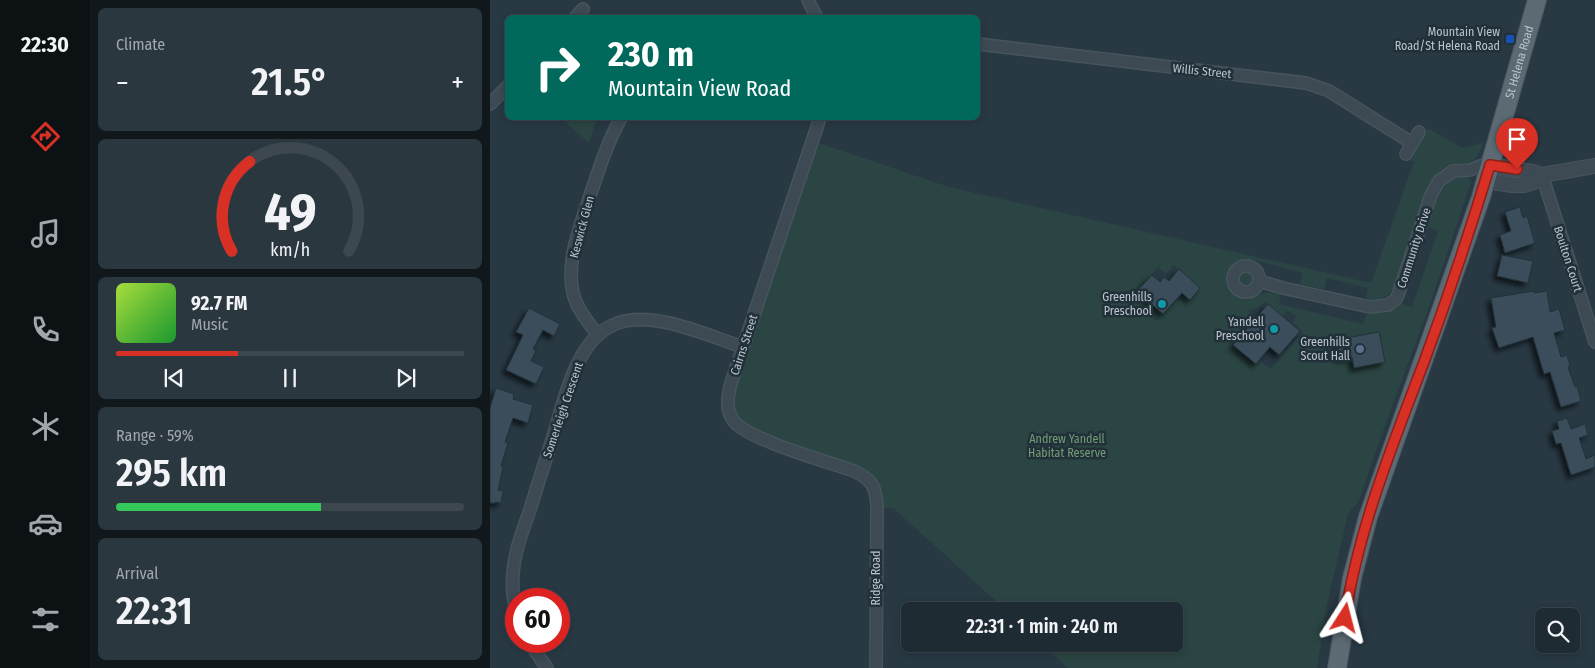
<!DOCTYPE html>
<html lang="en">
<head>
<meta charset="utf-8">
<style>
	:root { --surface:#1e2b33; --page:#2b373f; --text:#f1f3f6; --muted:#a1a7ac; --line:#3c474e; --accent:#d93025 }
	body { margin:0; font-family:"Fira Sans Condensed",sans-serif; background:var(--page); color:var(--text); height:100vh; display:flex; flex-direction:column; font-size:19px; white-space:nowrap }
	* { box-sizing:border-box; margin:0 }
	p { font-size:16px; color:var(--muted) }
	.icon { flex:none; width:28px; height:28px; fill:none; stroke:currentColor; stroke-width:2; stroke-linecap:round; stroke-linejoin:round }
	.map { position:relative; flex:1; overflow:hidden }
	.sheet { display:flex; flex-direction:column; gap:8px; padding:8px; background:#10181c; width:400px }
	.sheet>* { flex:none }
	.hud { position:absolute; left:15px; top:15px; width:475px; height:105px; border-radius:8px; box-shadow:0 2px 8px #0003,0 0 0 1px var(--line); background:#00695c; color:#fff; overflow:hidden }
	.fabs { position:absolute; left:1045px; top:608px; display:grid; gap:10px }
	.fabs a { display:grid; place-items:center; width:45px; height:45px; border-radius:8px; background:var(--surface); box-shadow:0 2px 8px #0003,0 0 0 1px var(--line); font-size:25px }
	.speed { position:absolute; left:15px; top:588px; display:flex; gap:10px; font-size:25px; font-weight:700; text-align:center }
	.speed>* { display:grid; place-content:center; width:65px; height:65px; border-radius:50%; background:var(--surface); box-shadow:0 2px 8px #0003,0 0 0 1px var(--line); line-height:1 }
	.speed .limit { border:8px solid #d22; background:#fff; color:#111 }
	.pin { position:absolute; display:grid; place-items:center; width:42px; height:42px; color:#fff; margin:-51px -21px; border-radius:50% 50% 50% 0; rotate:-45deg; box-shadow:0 0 5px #0007 }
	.pin .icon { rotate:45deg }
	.me { position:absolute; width:55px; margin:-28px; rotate:9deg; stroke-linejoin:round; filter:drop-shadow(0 0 4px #0008) }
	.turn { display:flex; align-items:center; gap:18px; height:105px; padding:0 20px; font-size:22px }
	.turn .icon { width:65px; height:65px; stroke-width:2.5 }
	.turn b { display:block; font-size:35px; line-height:42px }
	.big { font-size:38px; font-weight:600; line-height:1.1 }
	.sheet .tile { flex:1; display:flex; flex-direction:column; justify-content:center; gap:8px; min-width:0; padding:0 18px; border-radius:8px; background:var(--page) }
	.sheet .dial { align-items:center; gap:0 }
	.dial svg { height:130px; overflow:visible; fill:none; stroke:var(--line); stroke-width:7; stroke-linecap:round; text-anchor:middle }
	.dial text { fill:var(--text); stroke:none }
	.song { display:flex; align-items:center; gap:15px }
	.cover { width:60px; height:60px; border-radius:8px; background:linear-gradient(135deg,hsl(80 70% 55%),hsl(130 70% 35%)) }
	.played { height:5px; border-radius:2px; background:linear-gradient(90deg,var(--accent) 35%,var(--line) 35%) }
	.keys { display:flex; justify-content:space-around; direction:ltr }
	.heat { display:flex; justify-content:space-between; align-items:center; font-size:28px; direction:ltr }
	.charge { height:8px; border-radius:4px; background:linear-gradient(90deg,#34c759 59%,var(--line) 0) }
	.trip { position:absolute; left:411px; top:602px; width:282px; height:50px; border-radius:8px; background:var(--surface); box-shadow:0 2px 8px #0003,0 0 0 1px var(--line); font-weight:600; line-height:50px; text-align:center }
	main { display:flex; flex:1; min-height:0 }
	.tab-bar { display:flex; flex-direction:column; width:90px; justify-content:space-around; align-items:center; background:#0c1114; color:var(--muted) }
	.tab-bar .icon { width:35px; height:35px }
	.tab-bar .active { color:var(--accent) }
	.tab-bar b { font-size:22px; color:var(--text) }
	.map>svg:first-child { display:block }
</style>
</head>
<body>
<main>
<nav class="tab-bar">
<b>22:30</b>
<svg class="icon active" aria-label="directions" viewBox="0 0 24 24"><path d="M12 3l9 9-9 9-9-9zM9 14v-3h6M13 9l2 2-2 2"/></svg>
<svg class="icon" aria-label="music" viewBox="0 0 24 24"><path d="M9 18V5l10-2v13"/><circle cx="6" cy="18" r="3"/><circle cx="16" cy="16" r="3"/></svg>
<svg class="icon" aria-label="phone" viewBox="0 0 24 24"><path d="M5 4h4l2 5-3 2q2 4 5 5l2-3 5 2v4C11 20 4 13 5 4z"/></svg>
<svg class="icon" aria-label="climate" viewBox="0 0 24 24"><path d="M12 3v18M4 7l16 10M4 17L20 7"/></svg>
<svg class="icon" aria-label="car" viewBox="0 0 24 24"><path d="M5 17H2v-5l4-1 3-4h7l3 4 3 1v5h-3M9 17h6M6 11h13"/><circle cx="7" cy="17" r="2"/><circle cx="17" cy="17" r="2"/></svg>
<svg class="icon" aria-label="filters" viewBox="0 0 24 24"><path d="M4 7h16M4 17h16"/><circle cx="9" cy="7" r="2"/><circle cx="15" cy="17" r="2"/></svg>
</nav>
<section class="sheet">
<div class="tile"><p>Climate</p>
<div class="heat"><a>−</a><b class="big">21.5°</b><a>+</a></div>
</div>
<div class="tile dial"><svg viewBox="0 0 100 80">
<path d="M14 69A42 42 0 1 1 86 69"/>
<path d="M14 69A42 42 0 0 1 25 14" stroke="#d93025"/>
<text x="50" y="56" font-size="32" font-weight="700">49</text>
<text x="50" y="72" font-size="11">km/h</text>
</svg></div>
<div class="tile">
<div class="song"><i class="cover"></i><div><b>92.7 FM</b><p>Music</p></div></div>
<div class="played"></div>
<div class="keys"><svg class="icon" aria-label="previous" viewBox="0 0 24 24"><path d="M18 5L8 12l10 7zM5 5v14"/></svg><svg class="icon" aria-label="pause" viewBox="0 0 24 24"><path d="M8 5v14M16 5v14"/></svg><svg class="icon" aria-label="next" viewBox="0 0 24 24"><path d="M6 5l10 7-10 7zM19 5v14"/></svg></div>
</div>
<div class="tile"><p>Range · 59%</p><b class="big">295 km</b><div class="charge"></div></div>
<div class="tile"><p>Arrival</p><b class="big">22:31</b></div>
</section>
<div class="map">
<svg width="1105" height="668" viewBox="0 0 1105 668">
	<defs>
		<filter id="shadow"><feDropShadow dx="-4" dy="4" stdDeviation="2.5" flood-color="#0009"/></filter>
	</defs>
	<rect width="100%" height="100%" fill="#283944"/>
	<!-- green -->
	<g fill="#2a4543" fill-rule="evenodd">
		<path d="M71,118H107L99,143Z"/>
		<path d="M938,128L972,148L993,143C984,172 973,157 953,169C944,175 939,185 935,194L905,284C900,297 891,302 878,299L876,298L878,288L837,278L834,289L810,284L812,273C798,269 764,258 751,260C732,263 733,292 750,297C761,301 766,294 776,293C781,291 786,293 791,295L789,304L873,324L877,314L896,313L910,303L922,307L948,231L938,227C943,210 951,176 974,176L979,178L981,183L939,307L892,434L869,501L858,514L837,604L827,668H578L552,644H685V611H517L403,508H393C393,489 387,478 371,468L271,434L250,422L243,410V394L326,142L459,187L881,283L924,162L919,159ZM684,265L710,288L700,299L692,293L673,314L647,291L668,267L676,274ZM775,301L792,316L797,311L806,316L803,323L813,332L781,369L769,360L765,364L743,345L766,317L757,310L768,308ZM889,332L895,362L864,368L862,357L850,359L846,340Z"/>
		<circle cx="756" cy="279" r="6"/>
	</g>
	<!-- building -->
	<g fill="#3a4e5a" stroke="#23323b" filter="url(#shadow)">
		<path d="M1030,207L1033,218L1037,216L1045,243L1015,253L1010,235L1021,231L1015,212Z"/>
		<path d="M1012,255L1043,261L1038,283L1007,276Z"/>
		<path d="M689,269L710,288L700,300L692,293L673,314L647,291L662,275L670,282L674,277L679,281Z"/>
		<path d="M1044,291L1045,293L1057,291L1060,312L1069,309L1075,330L1064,333L1071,357L1077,355L1080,366L1078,367L1085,387L1087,386L1091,401L1071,407L1060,372L1054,374L1043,337L1009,348L1002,328L1006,327L1001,298Z"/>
		<path d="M778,304L810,331L789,355L780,347L766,364L743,345Z"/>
		<path d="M39,308L70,324L64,336L53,330L43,349L46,350L41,361L54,367L46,384L16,370L33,335L26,332Z"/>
		<path d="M889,332L895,362L864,368L862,357L850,359L846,340Z"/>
		<path d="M6,388L24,394L23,399L43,405L38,423L23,418L15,442L18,443L11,466L13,467L8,490L13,491L11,503L6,502L5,503H0V408Z"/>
		<path d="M1077,418L1081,429L1095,424L1098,435L1089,438L1096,459L1105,455V467L1081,475L1071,443L1066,444L1062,431L1069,429L1067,421Z"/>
	</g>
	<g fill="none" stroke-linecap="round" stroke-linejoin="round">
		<!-- minor casing -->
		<g stroke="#46545d" stroke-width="14">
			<g id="minor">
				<path d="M318,0L327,18"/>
				<path d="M85,18L93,9"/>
				<path d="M488,44L816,83L839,91L922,143"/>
				<path d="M0,104L18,86"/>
				<path d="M330,118L241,383C238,395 235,409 243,420C255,439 339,462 364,471C381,479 386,486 387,506L386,668"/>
				<path d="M916,154L929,132"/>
				<path d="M1052,175L1105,342"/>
				<circle cx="756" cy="279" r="13"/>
				<path d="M769,281L793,288L880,307L898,305L906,299L908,295L941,195L949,181L963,171L980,170L990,166L1000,165"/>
				<path d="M108,335C98,322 87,309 83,293C76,260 90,227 100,196C109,169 117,143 131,118"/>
				<path d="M26,610C21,592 22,572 26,554C29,539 35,524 40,510C47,486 55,462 63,437C71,411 79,375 94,352C102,339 114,328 128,323C164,310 218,336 253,347"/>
				<path d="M38,641L57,668"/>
			</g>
		</g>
		<!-- tertiary casing -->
		<g stroke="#46545d" stroke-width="16">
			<g id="tertiary">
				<path d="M1000,165L1043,172L1052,175"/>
				<path d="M996,181L1022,185H1034L1044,182L1052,175L1105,166"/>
			</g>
		</g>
		<!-- primary casing -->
		<g stroke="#46545d" stroke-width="20">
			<g id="primary">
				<path id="s1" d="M847,668L862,578L878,517L991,197L1047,0"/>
			</g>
		</g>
		<!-- minor -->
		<use href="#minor" stroke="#3d4a53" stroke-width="11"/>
		<!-- tertiary -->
		<use href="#tertiary" stroke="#3d4a53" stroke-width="14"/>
		<!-- primary -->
		<use href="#primary" stroke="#5b6a73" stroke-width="18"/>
	</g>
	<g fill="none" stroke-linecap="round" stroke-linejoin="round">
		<!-- route casing -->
		<g stroke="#8d1f18" stroke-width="12">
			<path id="route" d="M855,618C868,530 902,446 934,362C958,297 980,231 1000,165L1027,169"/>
		</g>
		<!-- route -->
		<use href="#route" stroke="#d93025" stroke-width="9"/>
	</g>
	<!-- markers -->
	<rect fill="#1a4fb4" stroke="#213039" stroke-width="2" x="1015" y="34" width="10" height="10" rx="2.5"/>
	<g fill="#0f9aa8" stroke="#213039" stroke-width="2">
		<circle cx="672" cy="304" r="5"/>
		<circle cx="784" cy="329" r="5"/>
	</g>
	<circle fill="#5c6f8a" stroke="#213039" stroke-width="2" cx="870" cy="349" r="5"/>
	<g text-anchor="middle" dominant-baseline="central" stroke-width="5" stroke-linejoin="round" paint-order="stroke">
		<!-- poi labels -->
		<g font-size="12" fill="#bac5cd" stroke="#213039" text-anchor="end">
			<text x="1010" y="32">Mountain View<tspan x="1010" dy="14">Road/St Helena Road</tspan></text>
			<text x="662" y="297">Greenhills<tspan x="662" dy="14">Preschool</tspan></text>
			<text x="774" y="322">Yandell<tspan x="774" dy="14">Preschool</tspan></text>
			<text x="860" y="342">Greenhills<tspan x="860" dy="14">Scout Hall</tspan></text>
		</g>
		<!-- street labels -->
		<g font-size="12" fill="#bac5cd" stroke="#213039">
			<text stroke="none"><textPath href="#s1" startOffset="634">St Helena Road</textPath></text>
			<text transform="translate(712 71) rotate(6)">Willis Street</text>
			<text transform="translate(92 227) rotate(-75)">Keswick Glen</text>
			<text transform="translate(924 248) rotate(-72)">Community Drive</text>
			<text transform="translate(1078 259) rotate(72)">Boulton Court</text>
			<text transform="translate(254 345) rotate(-72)">Cairns Street</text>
			<text transform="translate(73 410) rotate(-71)">Somerleigh Crescent</text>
			<text transform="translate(386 578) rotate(-90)">Ridge Road</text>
		</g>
		<!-- park labels -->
		<g font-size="12" fill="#729d74" stroke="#213039">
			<text x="577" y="439">Andrew Yandell<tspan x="577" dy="14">Habitat Reserve</tspan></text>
		</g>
	</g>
</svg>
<div class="fabs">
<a><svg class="icon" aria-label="search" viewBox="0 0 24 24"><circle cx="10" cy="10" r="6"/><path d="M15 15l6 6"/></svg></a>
</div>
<div class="speed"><div class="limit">60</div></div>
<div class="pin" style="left:1027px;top:169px;background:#d93025"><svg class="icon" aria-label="arrive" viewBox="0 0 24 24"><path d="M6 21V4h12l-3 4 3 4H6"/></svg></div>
<svg class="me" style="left:855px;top:618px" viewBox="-20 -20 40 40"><path d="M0-17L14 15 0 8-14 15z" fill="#d93025" stroke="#fff" stroke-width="4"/></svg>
<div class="trip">22:31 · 1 min · 240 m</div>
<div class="hud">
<div class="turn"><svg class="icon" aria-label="right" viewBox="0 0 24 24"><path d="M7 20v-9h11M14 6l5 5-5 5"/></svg><div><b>230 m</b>Mountain View Road</div></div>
</div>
</div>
</main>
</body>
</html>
